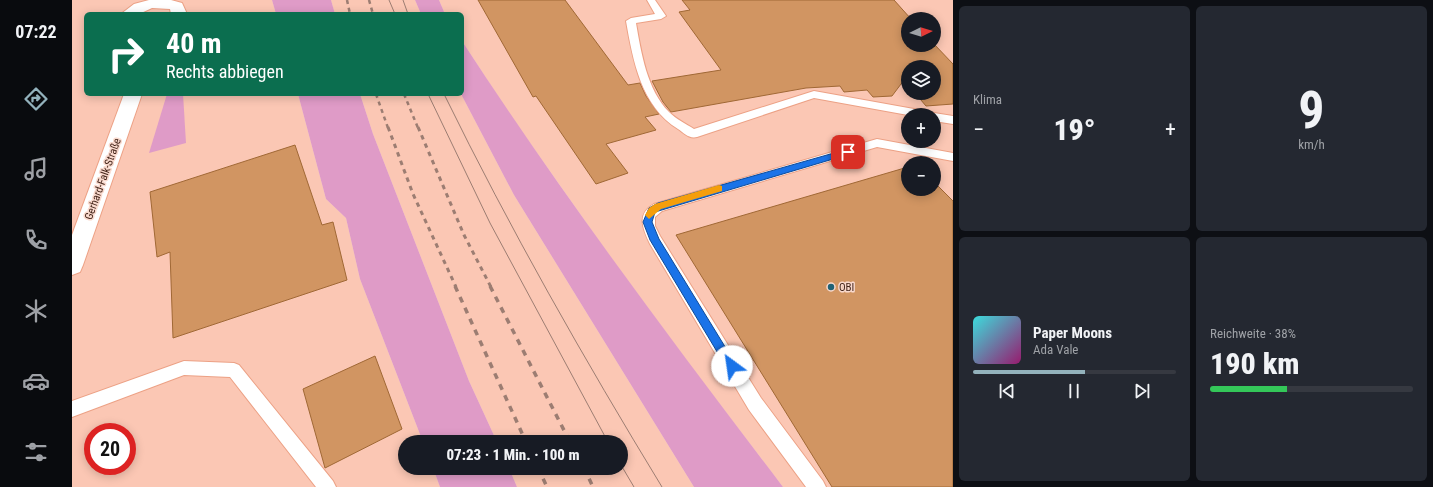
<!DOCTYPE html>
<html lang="de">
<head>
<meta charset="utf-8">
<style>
	:root { --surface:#171b24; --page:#242831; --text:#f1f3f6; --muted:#9ea1a6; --line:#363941; --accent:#93b2bc }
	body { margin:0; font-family:"Roboto Condensed",sans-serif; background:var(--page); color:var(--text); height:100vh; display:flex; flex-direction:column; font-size:15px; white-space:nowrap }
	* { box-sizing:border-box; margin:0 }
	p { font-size:13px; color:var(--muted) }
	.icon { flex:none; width:22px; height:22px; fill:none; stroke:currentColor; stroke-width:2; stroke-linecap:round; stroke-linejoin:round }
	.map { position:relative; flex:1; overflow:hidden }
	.panel { display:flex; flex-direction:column; gap:6px; padding:6px; background:#0d0f14; width:480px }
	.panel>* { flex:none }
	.hud { position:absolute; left:12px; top:12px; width:380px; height:84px; border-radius:6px; box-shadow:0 2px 10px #0003; background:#0b6e4f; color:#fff; overflow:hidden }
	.needle { width:26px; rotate:85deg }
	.controls { position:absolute; left:829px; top:12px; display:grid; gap:8px }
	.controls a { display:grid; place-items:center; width:40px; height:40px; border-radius:50%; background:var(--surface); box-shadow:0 2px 10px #0003; font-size:20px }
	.speed { position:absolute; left:12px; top:423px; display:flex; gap:8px; font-size:20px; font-weight:700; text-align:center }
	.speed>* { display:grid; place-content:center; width:52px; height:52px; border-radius:50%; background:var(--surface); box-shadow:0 2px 10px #0003; line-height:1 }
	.speed .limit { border:6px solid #d22; background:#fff; color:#111 }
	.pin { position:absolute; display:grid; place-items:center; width:34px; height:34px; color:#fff; margin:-17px; border-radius:8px; box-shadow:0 2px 6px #0006 }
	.me { position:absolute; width:44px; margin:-22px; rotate:329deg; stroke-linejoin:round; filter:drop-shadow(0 0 3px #0008) }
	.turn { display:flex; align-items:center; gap:14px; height:84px; padding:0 16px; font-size:18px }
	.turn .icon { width:52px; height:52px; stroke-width:2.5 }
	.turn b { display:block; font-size:28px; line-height:34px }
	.big { font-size:30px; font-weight:800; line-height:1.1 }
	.panel .tile { flex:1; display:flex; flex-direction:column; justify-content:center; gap:6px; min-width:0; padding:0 14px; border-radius:6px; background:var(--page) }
	.panel .dial { align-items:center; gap:0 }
	.dial b { font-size:52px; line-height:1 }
	.song { display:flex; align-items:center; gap:12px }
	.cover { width:48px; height:48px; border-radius:6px; background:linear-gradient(135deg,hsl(180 70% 55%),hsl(320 70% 35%)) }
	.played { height:4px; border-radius:2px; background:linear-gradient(90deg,var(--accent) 55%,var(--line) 55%) }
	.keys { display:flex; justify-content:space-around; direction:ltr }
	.heat { display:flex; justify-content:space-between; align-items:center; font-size:22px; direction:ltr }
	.charge { height:6px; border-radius:3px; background:linear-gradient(90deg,#34c759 38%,var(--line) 0) }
	.panel .tiles { flex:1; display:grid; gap:6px; grid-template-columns:repeat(2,1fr) }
	.trip { position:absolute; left:326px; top:435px; width:230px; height:40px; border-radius:20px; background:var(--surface); box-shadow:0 2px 10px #0003; font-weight:800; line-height:40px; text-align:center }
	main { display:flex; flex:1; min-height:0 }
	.tabs { display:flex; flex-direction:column; width:72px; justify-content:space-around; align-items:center; background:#090b0e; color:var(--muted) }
	.tabs .icon { width:28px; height:28px }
	.tabs .on { color:var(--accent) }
	.tabs b { font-size:18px; color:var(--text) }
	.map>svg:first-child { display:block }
</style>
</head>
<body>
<main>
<nav class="tabs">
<b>07:22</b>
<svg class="icon on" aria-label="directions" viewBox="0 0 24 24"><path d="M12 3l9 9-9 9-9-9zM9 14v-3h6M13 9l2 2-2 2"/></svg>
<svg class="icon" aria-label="music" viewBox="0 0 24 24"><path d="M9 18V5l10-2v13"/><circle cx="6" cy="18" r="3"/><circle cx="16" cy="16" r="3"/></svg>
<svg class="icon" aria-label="phone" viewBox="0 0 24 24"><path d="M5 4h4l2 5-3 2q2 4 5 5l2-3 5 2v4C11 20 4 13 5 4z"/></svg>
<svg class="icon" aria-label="climate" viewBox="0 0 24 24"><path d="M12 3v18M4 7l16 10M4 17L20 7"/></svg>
<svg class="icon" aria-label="car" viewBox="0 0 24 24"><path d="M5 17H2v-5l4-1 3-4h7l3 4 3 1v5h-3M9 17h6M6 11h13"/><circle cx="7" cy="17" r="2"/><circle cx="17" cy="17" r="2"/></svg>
<svg class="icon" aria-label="filters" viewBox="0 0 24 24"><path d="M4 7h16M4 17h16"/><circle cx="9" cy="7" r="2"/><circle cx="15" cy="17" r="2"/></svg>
</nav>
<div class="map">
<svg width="881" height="487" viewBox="0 0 881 487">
	<rect width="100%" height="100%" fill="#f9d9cd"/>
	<!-- built -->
	<g fill="#fbc7b4" fill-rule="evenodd">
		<path d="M0,0H200L204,14H14V94H226L254,199L274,218L288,279L351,442H333V468H361L368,487H0ZM21,432H55V466H21Z"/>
		<path d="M259,0H343L349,14H263Z"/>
		<path d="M367,0H881V487H711L621,369L535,252L437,113L390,41V14H373ZM836,19H862V45H836ZM836,67H862V93H836ZM836,115H862V141H836ZM836,163H862V189H836Z"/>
		<path d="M288,94H389L442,195L622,487H445L437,468H549V442H425L397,381L301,134Z"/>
	</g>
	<!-- green -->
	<g fill="#df9bc7">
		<path d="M200,0H259L263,14H204Z"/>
		<path d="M343,0H367L373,14H349Z"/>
		<path d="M390,41C490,195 600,341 711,487H622L442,195L389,94Z"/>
		<path d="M95,94H111L114,143L77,153Z"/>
		<path d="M226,94H288L301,134L397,381L425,442H351L288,279L274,218L254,199Z"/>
		<path d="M361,468H437L445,487H368Z"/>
	</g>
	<!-- building -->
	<g fill="#d19562" stroke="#a06835">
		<path d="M406,0H493L556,85L568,83L574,96L587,114L573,117L584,130L534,144L556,173L524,184L464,96L461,97Z"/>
		<path d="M610,0H822L839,19H836V45H862V44L881,64V104L854,106L843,93H862V67H836V85L832,80L820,96L801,97L795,90L772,92L768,86L734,88L599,112L591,102L580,81L649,70L607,12L618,10Z"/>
		<path d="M223,145L250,225L261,222L275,280L101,338L98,252L85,257L78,192Z"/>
		<path d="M836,167V189H862V182L881,201V487H760L604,235Z"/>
		<path d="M303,356L330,429L253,468L231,389Z"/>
	</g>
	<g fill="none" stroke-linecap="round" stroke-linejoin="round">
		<!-- service casing -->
		<g stroke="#eca185" stroke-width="2">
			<g id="service">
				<path d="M575,0H583L594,16L589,19L564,23C569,52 575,90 597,112C604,119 614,124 622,129L742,91L853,111L858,115L862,113L881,116V124L862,121V115H836L742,98L625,137C617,139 612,133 606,129C569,106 561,61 554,21L559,18L583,14Z"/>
				<path d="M805,139L881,153V161L805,147L590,211L583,217V226L588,236L689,398L751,481L754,487H734L677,410L578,244C571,229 564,214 582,204Z"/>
				<path d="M112,361L162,363L167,365L261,481L264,487H244L158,377L112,375L0,417V401Z"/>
			</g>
		</g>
		<!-- minor casing -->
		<g stroke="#eca185" stroke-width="2">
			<g id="minor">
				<path d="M77,0H99L110,3L115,14H99L98,9L80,8L67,14H49L62,4Z"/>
				<path d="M52,94H70L11,265L8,272L0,275V235Z"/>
			</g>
		</g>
		<!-- service -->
		<use href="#service" fill="#fff" fill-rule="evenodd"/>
		<!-- minor -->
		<use href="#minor" fill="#fff" fill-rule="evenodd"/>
		<!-- tram -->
		<g stroke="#9c7d72" stroke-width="1">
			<path d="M317,0L323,14"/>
			<path d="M331,0L336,14"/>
			<path d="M356,94L418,223L536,442"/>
			<path d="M372,94C438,229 512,359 590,487"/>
			<path d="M549,465L562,487"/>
		</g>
		<!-- rail-far2 -->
		<g stroke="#9c7d72" stroke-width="2.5" stroke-dasharray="4 4" stroke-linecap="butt">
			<path d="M275,0L278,14"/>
			<path d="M297,0L301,14"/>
			<path d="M304,94L316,128"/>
			<path d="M332,94L346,128"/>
		</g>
		<!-- rail-far1 -->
		<g stroke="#9c7d72" stroke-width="3" stroke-dasharray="4.5 4.5" stroke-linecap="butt">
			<path d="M316,127L341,194L384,287"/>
			<path d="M346,127L392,235L419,287"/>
		</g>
		<!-- rail -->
		<g stroke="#9c7d72" stroke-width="3.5" stroke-dasharray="6 6" stroke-linecap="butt">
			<path d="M383,286L454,442"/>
			<path d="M418,286L498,442"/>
			<path d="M466,468L475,487"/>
			<path d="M512,468L521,487"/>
		</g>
	</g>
	<!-- route -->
	<path fill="#1a73e8" stroke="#114b97" d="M776,149L779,152L778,154L583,212L580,222L587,239L663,363L665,366L663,370L660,372L656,370L578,240L571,222L577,208L586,203Z"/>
	<!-- slow -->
	<path fill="#f59e0b" d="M647,185L650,186V191L589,209L577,219L573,215L577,208L583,204Z"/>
	<!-- markers -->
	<circle fill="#206276" stroke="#f9d9cd" stroke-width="1.5" cx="759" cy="287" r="4"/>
	<g text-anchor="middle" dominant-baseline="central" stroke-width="3" stroke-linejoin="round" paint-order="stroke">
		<!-- street labels -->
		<g font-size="11" fill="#43251a" stroke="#f9d9cd">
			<text transform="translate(31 179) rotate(-70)">Gerhard-Falk-Straße</text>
		</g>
		<!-- poi labels -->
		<g font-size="11" fill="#43251a" stroke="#f9d9cd" text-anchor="start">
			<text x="767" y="287">OBI</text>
		</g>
	</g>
</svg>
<div class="controls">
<a><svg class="needle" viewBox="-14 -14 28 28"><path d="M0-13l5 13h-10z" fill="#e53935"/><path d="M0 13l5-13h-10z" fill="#9ea1a6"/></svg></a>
<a><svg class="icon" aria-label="layers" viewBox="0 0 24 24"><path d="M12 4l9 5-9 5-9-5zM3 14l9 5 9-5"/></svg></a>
<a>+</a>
<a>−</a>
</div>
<div class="speed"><div class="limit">20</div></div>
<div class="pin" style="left:776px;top:152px;background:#d93025"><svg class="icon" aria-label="arrive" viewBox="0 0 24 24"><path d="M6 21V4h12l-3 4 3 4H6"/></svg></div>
<svg class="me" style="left:660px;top:366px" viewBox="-20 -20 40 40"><circle r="19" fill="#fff"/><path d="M0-13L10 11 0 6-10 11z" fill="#1a73e8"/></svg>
<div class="trip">07:23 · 1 Min. · 100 m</div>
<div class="hud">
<div class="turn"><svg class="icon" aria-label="right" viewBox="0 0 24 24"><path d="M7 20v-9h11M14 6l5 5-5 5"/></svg><div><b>40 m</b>Rechts abbiegen</div></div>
</div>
</div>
<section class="panel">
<div class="tiles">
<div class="tile"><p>Klima</p>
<div class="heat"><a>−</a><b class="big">19°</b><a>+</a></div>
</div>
<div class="tile dial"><b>9</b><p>km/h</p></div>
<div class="tile">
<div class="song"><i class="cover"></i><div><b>Paper Moons</b><p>Ada Vale</p></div></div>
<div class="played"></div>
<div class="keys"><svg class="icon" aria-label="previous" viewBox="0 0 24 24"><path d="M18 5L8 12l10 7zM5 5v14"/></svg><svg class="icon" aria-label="pause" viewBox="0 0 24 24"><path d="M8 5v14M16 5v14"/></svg><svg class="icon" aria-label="next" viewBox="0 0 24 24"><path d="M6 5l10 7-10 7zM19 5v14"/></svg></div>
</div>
<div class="tile"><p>Reichweite · 38%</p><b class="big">190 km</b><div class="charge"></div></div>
</div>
</section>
</main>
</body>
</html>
